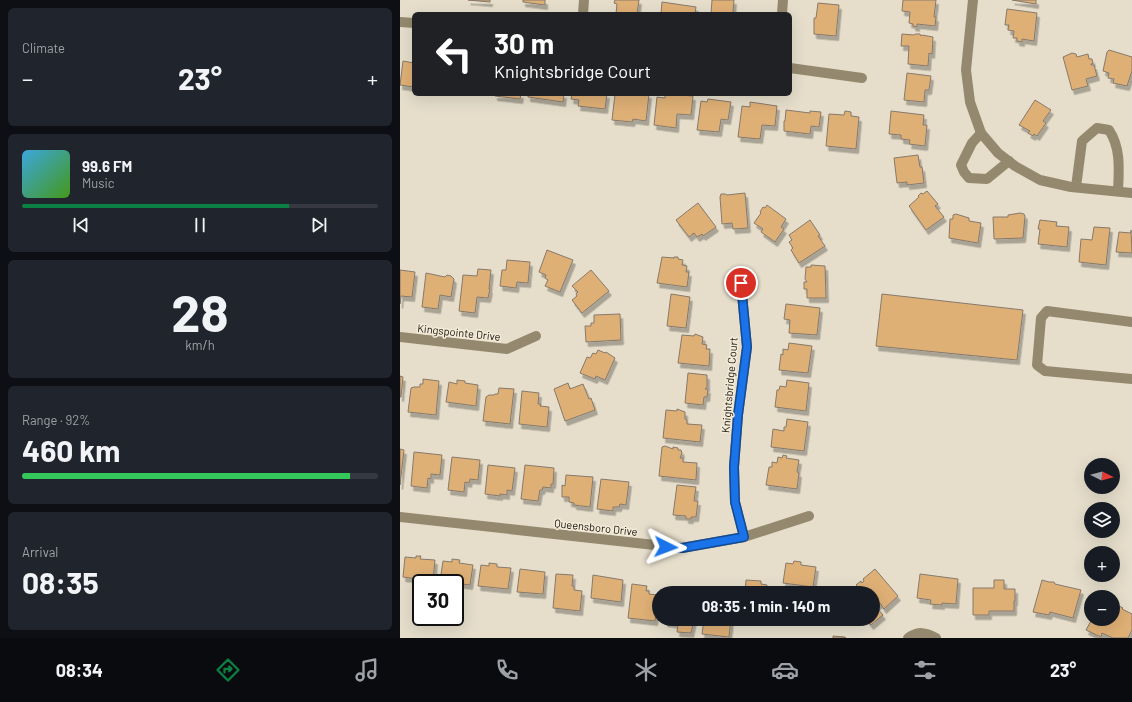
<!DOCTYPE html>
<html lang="en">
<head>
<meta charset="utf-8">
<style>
	:root { --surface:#171b24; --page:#20242c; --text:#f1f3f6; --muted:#9ea1a6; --line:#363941; --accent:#0b8043 }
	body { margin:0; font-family:Barlow,sans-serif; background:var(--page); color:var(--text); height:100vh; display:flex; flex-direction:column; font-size:15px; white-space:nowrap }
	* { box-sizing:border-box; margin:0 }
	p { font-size:13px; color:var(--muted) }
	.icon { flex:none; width:22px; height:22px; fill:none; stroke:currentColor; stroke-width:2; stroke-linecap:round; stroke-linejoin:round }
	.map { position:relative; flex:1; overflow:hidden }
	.drawer { display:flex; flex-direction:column; gap:8px; padding:8px; background:#0d0f14; width:400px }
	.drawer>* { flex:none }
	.guide { position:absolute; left:12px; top:12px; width:380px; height:84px; border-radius:6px; box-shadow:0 4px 16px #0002; background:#202124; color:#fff; overflow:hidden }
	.needle { width:26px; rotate:96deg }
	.buttons { position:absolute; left:684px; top:458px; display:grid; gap:8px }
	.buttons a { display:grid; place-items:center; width:36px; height:36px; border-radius:50%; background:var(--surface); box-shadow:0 4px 16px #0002; font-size:20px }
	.speed { position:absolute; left:12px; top:574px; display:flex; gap:8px; font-size:20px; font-weight:700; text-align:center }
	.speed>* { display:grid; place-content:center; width:52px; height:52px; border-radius:50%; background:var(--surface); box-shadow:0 4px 16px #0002; line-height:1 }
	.speed .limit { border:2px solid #111; border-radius:6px; background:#fff; color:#111 }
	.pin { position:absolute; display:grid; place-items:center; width:34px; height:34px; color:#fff; margin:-17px; border:2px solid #fff; border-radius:50%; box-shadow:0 1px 4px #0007 }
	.me { position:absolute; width:44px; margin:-22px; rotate:93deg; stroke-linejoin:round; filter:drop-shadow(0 0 3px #0008) }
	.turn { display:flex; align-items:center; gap:14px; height:84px; padding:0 16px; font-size:18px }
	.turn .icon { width:52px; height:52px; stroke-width:2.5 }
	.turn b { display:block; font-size:28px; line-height:34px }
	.big { font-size:30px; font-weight:700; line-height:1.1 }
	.drawer .widget { flex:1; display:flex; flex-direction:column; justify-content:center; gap:6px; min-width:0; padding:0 14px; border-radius:6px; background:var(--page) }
	.drawer .dial { align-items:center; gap:0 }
	.dial b { font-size:52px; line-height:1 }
	.song { display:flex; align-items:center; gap:12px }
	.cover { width:48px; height:48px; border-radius:6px; background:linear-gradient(135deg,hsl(200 70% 55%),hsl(100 70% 35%)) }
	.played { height:4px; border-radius:2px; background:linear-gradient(90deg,var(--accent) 75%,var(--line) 75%) }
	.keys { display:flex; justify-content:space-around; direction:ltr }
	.heat { display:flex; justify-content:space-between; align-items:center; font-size:22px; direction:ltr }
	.charge { height:6px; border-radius:3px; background:linear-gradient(90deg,#34c759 92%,var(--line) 0) }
	.trip { position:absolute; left:252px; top:586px; width:228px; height:40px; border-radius:20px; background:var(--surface); box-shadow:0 4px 16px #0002; font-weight:700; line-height:40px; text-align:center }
	.menu { display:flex; height:64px; justify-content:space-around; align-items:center; background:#090b0e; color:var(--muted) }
	.menu .icon { width:28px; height:28px }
	.menu .selected { color:var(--accent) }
	.menu b { font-size:18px; color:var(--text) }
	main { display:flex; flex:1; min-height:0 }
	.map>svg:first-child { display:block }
</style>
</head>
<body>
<main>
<section class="drawer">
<div class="widget"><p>Climate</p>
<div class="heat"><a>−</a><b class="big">23°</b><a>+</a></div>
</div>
<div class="widget">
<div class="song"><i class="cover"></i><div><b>99.6 FM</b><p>Music</p></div></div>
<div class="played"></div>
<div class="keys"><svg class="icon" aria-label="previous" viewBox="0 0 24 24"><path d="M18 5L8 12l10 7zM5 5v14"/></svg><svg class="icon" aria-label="pause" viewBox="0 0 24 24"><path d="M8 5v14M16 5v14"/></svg><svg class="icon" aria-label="next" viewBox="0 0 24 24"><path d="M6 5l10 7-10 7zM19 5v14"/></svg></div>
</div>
<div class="widget dial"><b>28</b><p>km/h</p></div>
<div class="widget"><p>Range · 92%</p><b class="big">460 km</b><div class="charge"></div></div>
<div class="widget"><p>Arrival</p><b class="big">08:35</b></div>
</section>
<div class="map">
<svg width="732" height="638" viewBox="0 0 732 638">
	<defs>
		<filter id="shadow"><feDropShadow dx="2.5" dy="4.5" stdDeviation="0" flood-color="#0004"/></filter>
	</defs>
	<rect width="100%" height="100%" fill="#e6decb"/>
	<!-- building -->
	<g fill="#dfb076" stroke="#86796b" filter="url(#shadow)">
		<path d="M68,0H90V2Z"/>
		<path d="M123,0H145V5L123,2Z"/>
		<path d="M215,0H239L237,14H216L217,4L214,3Z"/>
		<path d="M312,0H334L333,12L340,14H311Z"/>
		<path d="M503,0H536L534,17H536L535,26L517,24V27L513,26V24L509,23L510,12L502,11Z"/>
		<path d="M612,0H636V4Z"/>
		<path d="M262,2L296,7L295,14H261Z"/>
		<path d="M418,3L439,5L436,36L414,34V18H416Z"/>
		<path d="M607,9L637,13L634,41L622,39V42L617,41V38H613L614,31L608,30L609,25H605Z"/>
		<path d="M502,34L514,35L515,34H520L521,36L522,35L533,37L532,54L529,53L528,66L508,64L509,46H501Z"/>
		<path d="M709,50L732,57V71L727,86L713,83L714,79L708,78L709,73L703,71L707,52Z"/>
		<path d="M672,53L676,54L677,57L688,54L689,59H692L693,63L691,64V65H694L697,76L686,79L688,86L672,90L663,57Z"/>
		<path d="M3,61L14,63V87L0,85Z"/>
		<path d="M507,73L531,76L529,90H525L524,102L504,100Z"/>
		<path d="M95,94H121L120,99L95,96Z"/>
		<path d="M128,94H164L163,102L128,97Z"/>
		<path d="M172,94H207L205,109L178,106L179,100L171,99Z"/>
		<path d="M215,94H249L246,121L233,119L232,122L212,120Z"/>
		<path d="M265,94L293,96L291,115L277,114L276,128L254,125L257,97L265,98Z"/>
		<path d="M308,99L331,102L328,120L321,119L319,132L297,130L301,101L307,102Z"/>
		<path d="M635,100L651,110L643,121L646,123L637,136L634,134L633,136L628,133L630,131L619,125Z"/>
		<path d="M350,102L377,106L375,126L362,125L360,139L338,137L342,106L350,107Z"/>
		<path d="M386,110L410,113V111L421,112L419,127L411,126L410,134L384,131V121H385Z"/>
		<path d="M445,111L451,112V116L459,117L456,149L426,146L429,114L444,115Z"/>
		<path d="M491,111L524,115L523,125H527L525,146L509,144L510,140L501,139V135L489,134Z"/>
		<path d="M518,155L520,167H522L524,183L507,185V182L497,183L494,158Z"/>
		<path d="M527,191L538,204L535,206L544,217L526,230L509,206L519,197L518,196L521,193L523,194Z"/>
		<path d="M345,193L348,228L333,229L332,223L322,224L320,197L321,194H325L327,195Z"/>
		<path d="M298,203L316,227L303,236L302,234L297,237L294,233L289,237L276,220Z"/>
		<path d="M367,205L386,219L381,227L384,229L375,242L361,232L363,229L354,223L361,213L360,212L363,207L365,208Z"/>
		<path d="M620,213L624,214L625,216L623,238L594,239L593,217H608V215Z"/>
		<path d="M556,214L569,218V221L581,223L578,243L549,238L550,219H553V215Z"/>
		<path d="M410,220L420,235L418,236L425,246L399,263L391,250L393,248L389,242L392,240L389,235Z"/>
		<path d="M640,220L657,222L656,226L669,227L667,247L638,244L640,229H638Z"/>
		<path d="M694,227L710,228L706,265L679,262L681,239L692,240Z"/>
		<path d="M731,230L732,253L716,252L719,232L731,233Z"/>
		<path d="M147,250L173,260L160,292L145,286L148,280L145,278L146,275L139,272Z"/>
		<path d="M262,257L274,258V257H278V259L283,260L282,265L287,266L286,272H289L287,287L257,283Z"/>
		<path d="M107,260L130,262L128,283L117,282L116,288L100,286L102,270H106Z"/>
		<path d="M411,265L425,266L426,298H407V289H404V282H407L405,279L406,267H411Z"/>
		<path d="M78,269L91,270L89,289H90L88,298L77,297L75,313L59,311L63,275L77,276Z"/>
		<path d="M0,270L15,272L12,297L1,296L0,304Z"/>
		<path d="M191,270L209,291L182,313L172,300L177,296L176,294L178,292L172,286Z"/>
		<path d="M26,273L45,277L47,275L51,276L54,279L51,297L40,295L38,309L22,307Z"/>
		<path d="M271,294L290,297L286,328L267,326Z"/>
		<path d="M482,294L623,310L617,360L476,346Z"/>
		<path d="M386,304L420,308L417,335L389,333L390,320L384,319Z"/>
		<path d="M220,314L221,340L186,342L185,326H191V323H194V315Z"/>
		<path d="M295,334L303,337L302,344L307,345L306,349H310L309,366L278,363L282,335L294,336Z"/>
		<path d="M389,343L412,346L408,373L379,370L381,354L383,355V349L388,350Z"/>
		<path d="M198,350L205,353L206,352L215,358L205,380L196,376L195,379L180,373L187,357L190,358L193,353L196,354Z"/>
		<path d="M288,373L307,375V387L305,389H308L307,397H304L303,405L285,403Z"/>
		<path d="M0,376L3,377L1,397H0Z"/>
		<path d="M23,379L39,381L36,415L8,412L11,388L14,387H20V384H23Z"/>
		<path d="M57,380L65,381V383L78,385L76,406L46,402L49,382L57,384Z"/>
		<path d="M387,380L409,383L406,411L375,407L377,390H379L380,386L386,387Z"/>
		<path d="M168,383L170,389L183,384L189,399L191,398L195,410L165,421L154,389Z"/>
		<path d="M99,388L114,389L110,424L83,421L86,397L89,395H94L95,394H98Z"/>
		<path d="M122,391L139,393L138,404H141L140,406L149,407L147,427L119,424Z"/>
		<path d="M277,409L285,412V419L287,420V424L302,425L300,442L263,438L266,410L277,411Z"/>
		<path d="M387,419L408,422L404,451L371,447L373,429L384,431V427H386Z"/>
		<path d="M265,446L273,449V447L278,448V450H281L282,453L280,458H283V462L297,463L296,480L259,476L262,447Z"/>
		<path d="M0,449L4,450L0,485Z"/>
		<path d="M14,452L42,455L40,475L31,474V479L28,478L27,488L11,486Z"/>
		<path d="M383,455L387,456L386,458L399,460L397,472L399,473L397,489L366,485L369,467H372V462L377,463L378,457L382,458Z"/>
		<path d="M52,457L80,460L78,480L70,479L69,483L65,482L64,492L48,490Z"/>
		<path d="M88,465L115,468L112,491L107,490V495L100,494V496L85,494Z"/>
		<path d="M125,465L154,468L153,484H151V488L143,487L142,490H140L138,501L121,499Z"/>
		<path d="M166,475L193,477L190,507L174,505V503L169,502V497H162V485L165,486Z"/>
		<path d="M201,479L229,482L226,505L220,504L219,507H213V511L197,509Z"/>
		<path d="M277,485L296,487L294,501H298L296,517H291V519H286V516L273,515Z"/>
		<path d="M16,556H21L20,559L35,560L33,581L3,577L5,557L16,558Z"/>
		<path d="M52,559L60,560L59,563L73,565L70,585L40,581L43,561L52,562Z"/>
		<path d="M394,561L401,562V565L416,567L413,587L383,583L386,563L393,564Z"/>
		<path d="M89,563L97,564V567L111,568L108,589L78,586L81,565L89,566Z"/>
		<path d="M120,569L145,572L143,594L117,592Z"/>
		<path d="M475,569L498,596L484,609L480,603L476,607L483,615L471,625L466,619H473V593H449L457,586L456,585L461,581L462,583L464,581L463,579Z"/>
		<path d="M156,574L173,575L172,586H174V590L182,591L180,611L153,608Z"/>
		<path d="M520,574L558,579L556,604L542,603V605L530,604L531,600L517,598Z"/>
		<path d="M193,575L223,580L221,602L191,598Z"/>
		<path d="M346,580L361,581V584L367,585L366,592L372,593H345Z"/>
		<path d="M594,580H604V589H615V601H614V611H589V615H573V588H594Z"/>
		<path d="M642,580L649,582H654L655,584L681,590L673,618L650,612L649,615L633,612Z"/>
		<path d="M232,584L247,586L246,591H249V594L258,595L255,621L228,618Z"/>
		<path d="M270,588L285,590V593H269Z"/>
		<path d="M307,588L324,590V593H307Z"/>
		<path d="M713,605L718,608L719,606L723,608L722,609L732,614V630L728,638H713L702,633L701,637L686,630L692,619H713Z"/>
		<path d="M266,619H294L291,633L277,632L278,624L265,622Z"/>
		<path d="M304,619H331L329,637L302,634Z"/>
		<path d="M433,636L445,637L446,638H433Z"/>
	</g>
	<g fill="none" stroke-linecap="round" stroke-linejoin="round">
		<!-- minor -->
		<g stroke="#94896e" stroke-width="10">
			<path d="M573,0L566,70L570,102L581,133L598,153L615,166L640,180L671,187L732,193"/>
			<path d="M183,14L184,0"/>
			<path d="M382,14L383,0"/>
			<path d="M0,22L14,23"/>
			<path d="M390,68L462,78"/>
			<path d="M581,133L572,143L561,165L564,172L569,178L587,179L609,161"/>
			<path d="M676,187L682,141L697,128L709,130C721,148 719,170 718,191"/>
			<path d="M341,283L347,347L338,415L334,467L335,502L344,537"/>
			<path d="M732,322L647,311L641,318L637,365L645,371L732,379"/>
			<path d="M0,337L107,349L136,336"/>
			<path d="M0,517L282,548L344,537L409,516"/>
			<path d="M508,638C518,631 526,632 536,638"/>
		</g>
	</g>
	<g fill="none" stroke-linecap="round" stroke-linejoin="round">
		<!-- route casing -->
		<g stroke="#114b97" stroke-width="10">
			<path id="route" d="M266,547L282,548L344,537L335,502L334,467L338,415L347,347L341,283"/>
		</g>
		<!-- route -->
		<use href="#route" stroke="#1a73e8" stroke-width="7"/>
	</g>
	<g text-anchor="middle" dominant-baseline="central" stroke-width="3" stroke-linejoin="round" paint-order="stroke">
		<!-- street labels -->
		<g font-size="11" fill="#16130d" stroke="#f4ebd8">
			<text transform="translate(59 332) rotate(6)">Kingspointe Drive</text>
			<text transform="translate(329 385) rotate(-85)">Knightsbridge Court</text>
			<text transform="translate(196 527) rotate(6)">Queensboro Drive</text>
		</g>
	</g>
</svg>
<div class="buttons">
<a><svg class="needle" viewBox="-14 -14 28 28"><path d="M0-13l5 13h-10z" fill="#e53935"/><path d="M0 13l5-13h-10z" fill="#9ea1a6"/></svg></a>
<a><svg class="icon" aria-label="layers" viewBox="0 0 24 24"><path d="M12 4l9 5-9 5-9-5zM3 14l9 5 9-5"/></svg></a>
<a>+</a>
<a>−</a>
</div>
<div class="speed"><div class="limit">30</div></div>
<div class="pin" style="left:341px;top:283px;background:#d93025"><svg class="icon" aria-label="arrive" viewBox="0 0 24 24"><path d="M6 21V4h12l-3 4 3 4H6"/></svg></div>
<svg class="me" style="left:266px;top:547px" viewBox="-20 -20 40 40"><path d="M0-17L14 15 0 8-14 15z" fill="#1a73e8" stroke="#fff" stroke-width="4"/></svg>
<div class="trip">08:35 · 1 min · 140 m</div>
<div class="guide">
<div class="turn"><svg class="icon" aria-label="left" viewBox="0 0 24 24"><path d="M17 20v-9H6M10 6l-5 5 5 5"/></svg><div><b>30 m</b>Knightsbridge Court</div></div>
</div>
</div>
</main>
<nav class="menu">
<b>08:34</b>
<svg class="icon selected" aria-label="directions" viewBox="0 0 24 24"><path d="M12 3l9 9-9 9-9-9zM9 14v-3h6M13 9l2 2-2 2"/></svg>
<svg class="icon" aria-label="music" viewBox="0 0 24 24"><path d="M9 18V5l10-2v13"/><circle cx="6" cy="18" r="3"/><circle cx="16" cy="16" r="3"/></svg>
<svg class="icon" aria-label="phone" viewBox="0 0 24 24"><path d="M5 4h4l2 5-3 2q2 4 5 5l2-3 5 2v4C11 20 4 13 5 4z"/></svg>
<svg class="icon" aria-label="climate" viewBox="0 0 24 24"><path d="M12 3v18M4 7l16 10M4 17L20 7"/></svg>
<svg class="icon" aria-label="car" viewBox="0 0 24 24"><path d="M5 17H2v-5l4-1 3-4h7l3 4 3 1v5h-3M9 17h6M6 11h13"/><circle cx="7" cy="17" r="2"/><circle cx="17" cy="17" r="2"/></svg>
<svg class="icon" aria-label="filters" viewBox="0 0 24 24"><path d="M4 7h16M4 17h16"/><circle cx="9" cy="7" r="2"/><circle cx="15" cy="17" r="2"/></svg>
<b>23°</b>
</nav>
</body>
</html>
